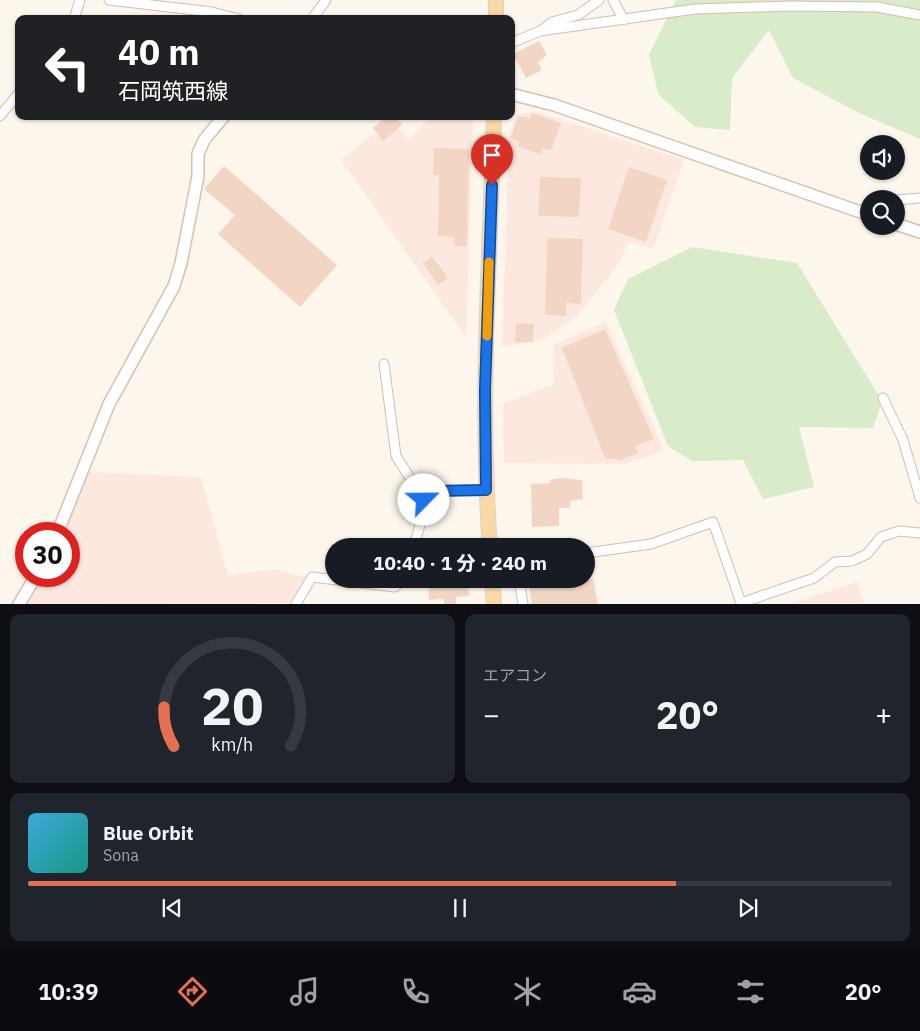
<!DOCTYPE html>
<html lang="ja">
<head>
<meta charset="utf-8">
<style>
	:root { --surface:#171b24; --page:#20242c; --text:#f1f3f6; --muted:#9ea1a6; --line:#363941; --accent:#e76f51 }
	body { margin:0; font-family:"IBM Plex Sans","Noto Sans JP",sans-serif; background:var(--page); color:var(--text); height:100vh; display:flex; flex-direction:column; font-size:19px; white-space:nowrap }
	* { box-sizing:border-box; margin:0 }
	p { font-size:16px; color:var(--muted) }
	.icon { flex:none; width:28px; height:28px; fill:none; stroke:currentColor; stroke-width:2; stroke-linecap:round; stroke-linejoin:round }
	.map { position:relative; height:604px; overflow:hidden }
	.drawer { display:flex; flex-direction:column; gap:10px; padding:10px; background:#0d0f14; flex:1 }
	.drawer>* { flex:none }
	.hud { position:absolute; left:15px; top:15px; width:500px; height:105px; border-radius:10px; box-shadow:0 1px 4px #0004; background:#202124; color:#fff; overflow:hidden }
	.buttons { position:absolute; left:860px; top:135px; display:grid; gap:10px }
	.buttons a { display:grid; place-items:center; width:45px; height:45px; border-radius:50%; background:var(--surface); box-shadow:0 1px 4px #0004; font-size:25px }
	.speed { position:absolute; left:15px; top:522px; display:flex; gap:10px; font-size:25px; font-weight:700; text-align:center }
	.speed>* { display:grid; place-content:center; width:65px; height:65px; border-radius:50%; background:var(--surface); box-shadow:0 1px 4px #0004; line-height:1 }
	.speed .limit { border:8px solid #d22; background:#fff; color:#111 }
	.pin { position:absolute; display:grid; place-items:center; width:42px; height:42px; color:#fff; margin:-51px -21px; border-radius:50% 50% 50% 0; rotate:-45deg; box-shadow:0 0 5px #0007 }
	.pin .icon { rotate:45deg }
	.me { position:absolute; width:55px; margin:-28px; rotate:67deg; stroke-linejoin:round; filter:drop-shadow(0 0 4px #0008) }
	.turn { display:flex; align-items:center; gap:18px; height:105px; padding:0 20px; font-size:22px }
	.turn .icon { width:65px; height:65px; stroke-width:2.5 }
	.turn b { display:block; font-size:35px; line-height:42px }
	.big { font-size:38px; font-weight:800; line-height:1.1 }
	.drawer .card { flex:1; display:flex; flex-direction:column; justify-content:center; gap:8px; min-width:0; padding:0 18px; border-radius:10px; background:var(--page) }
	.drawer .dial { align-items:center; gap:0 }
	.dial svg { height:130px; overflow:visible; fill:none; stroke:var(--line); stroke-width:7; stroke-linecap:round; text-anchor:middle }
	.dial text { fill:var(--text); stroke:none }
	.song { display:flex; align-items:center; gap:15px }
	.cover { width:60px; height:60px; border-radius:8px; background:linear-gradient(135deg,hsl(200 70% 55%),hsl(170 70% 35%)) }
	.played { height:5px; border-radius:2px; background:linear-gradient(90deg,var(--accent) 75%,var(--line) 75%) }
	.keys { display:flex; justify-content:space-around; direction:ltr }
	.heat { display:flex; justify-content:space-between; align-items:center; font-size:28px; direction:ltr }
	.drawer .tiles { flex:1; display:grid; gap:10px; grid-template-columns:1fr 1fr }
	.card:last-child { grid-column:span 2 }
	.trip { position:absolute; left:325px; top:538px; width:270px; height:50px; border-radius:25px; background:var(--surface); box-shadow:0 1px 4px #0004; font-weight:800; line-height:50px; text-align:center }
	.tabs { display:flex; height:80px; justify-content:space-around; align-items:center; background:#090b0e; color:var(--muted) }
	.tabs .icon { width:35px; height:35px }
	.tabs .on { color:var(--accent) }
	.tabs b { font-size:22px; color:var(--text) }
	.map>svg:first-child { display:block }
</style>
</head>
<body>
<div class="map">
<svg width="920" height="604" viewBox="0 0 920 604">
	<rect width="100%" height="100%" fill="#fdf6ec"/>
	<!-- commercial -->
	<g fill="#fde8e0">
		<path d="M538,112L684,160L653,249L629,241L618,265L578,315L549,336L531,343L502,346L509,135L517,114Z"/>
		<path d="M431,116H473L466,337L341,160L390,121L410,140Z"/>
		<path d="M606,322L664,450L626,464L504,463L503,404L553,384L554,344Z"/>
		<path d="M89,472L201,477L228,575L276,569L306,577L290,603L24,604L40,576H69V534H60Z"/>
		<path d="M857,582L864,603H792Z"/>
	</g>
	<!-- green -->
	<g fill="#d8ecc9">
		<path d="M676,0H920V139L859,113L793,78L769,30L732,78L730,130L695,127L658,94L649,54Z"/>
		<path d="M692,247L797,263L882,401L873,428L799,427L814,487L763,499L743,460L692,461L668,446L614,310L628,279Z"/>
	</g>
	<!-- building -->
	<g fill="#f3d5c3">
		<path d="M539,41L547,55L538,62L542,70L526,78L513,54Z"/>
		<path d="M532,113L561,123L551,151L542,148L540,154L518,147L519,141L511,138L518,116L530,118Z"/>
		<path d="M387,116H395L402,125L383,141L373,128Z"/>
		<path d="M434,148L469,149L467,246H454V237L438,236L439,175H433Z"/>
		<path d="M224,166L337,265L300,307L218,234L235,215L204,189Z"/>
		<path d="M629,167L667,180L646,242L608,229Z"/>
		<path d="M540,177L581,178L579,217L538,216Z"/>
		<path d="M547,238L583,239L581,304L566,303V316L545,315Z"/>
		<path d="M432,256L448,278L438,285L423,263Z"/>
		<path d="M516,323L534,324L533,342H515Z"/>
		<path d="M605,329L654,439L635,446L638,453L620,460L605,458L562,348Z"/>
		<path d="M561,478L582,480L583,499L570,501V508H559V526L532,527L531,484L550,483V480Z"/>
		<path d="M428,579H468L469,596L456,597V604H444V599L429,600Z"/>
		<path d="M528,579H593L598,604H532Z"/>
	</g>
	<g fill="none" stroke-linecap="round" stroke-linejoin="round">
		<!-- street casing -->
		<g stroke="#d1beb0" stroke-width="11">
			<g id="street">
				<path d="M109,0L212,12L239,19"/>
				<path d="M613,0L624,20"/>
				<path d="M74,19L80,0"/>
				<path d="M312,19L326,0"/>
				<path d="M542,30L552,22L578,15L599,0"/>
				<path d="M511,43L540,31L695,9L790,6L877,7L920,15"/>
				<path d="M0,116L19,93"/>
				<path d="M896,200L920,198"/>
				<path d="M384,364L396,456L424,500"/>
				<path d="M883,398L903,440L920,498"/>
				<path d="M414,546L420,525L419,505L433,491L485,490"/>
				<path d="M586,553L651,544L713,522L741,603L814,578L835,562L852,561L867,554L881,537L899,531L920,533"/>
				<path d="M519,579L523,604"/>
				<path d="M296,604L312,577L395,587L404,579"/>
			</g>
		</g>
		<!-- secondary casing -->
		<g stroke="#d6c0b0" stroke-width="14">
			<g id="secondary">
				<path d="M511,94L554,105L869,215"/>
				<path d="M896,224L920,232"/>
				<path d="M57,534L109,404L174,286L181,263L198,176V154L204,140L224,116"/>
				<path d="M19,604L36,576"/>
			</g>
		</g>
		<!-- primary casing -->
		<g stroke="#dad1cd" stroke-width="16">
			<g id="primary">
				<path d="M496,19V0"/>
				<path d="M490,546C479,403 490,259 494,116"/>
				<path d="M492,579L494,604"/>
			</g>
		</g>
		<!-- street -->
		<use href="#street" stroke="#fff" stroke-width="9"/>
		<!-- secondary -->
		<use href="#secondary" stroke="#fff" stroke-width="11"/>
		<!-- primary -->
		<use href="#primary" stroke="#fbd9a5" stroke-width="14"/>
	</g>
	<g fill="none" stroke-linecap="round" stroke-linejoin="round">
		<!-- route casing -->
		<g stroke="#114b97" stroke-width="12">
			<path id="route" d="M424,500L433,491L486,490L485,390L492,185"/>
		</g>
		<!-- route -->
		<use href="#route" stroke="#1a73e8" stroke-width="9"/>
		<!-- slow -->
		<path stroke="#f59e0b" stroke-width="9" d="M487,336L489,262"/>
	</g>
</svg>
<div class="buttons">
<a><svg class="icon" aria-label="sound" viewBox="0 0 24 24"><path d="M4 9h4l5-4v14l-5-4H4zM17 9q2 3 0 6"/></svg></a>
<a><svg class="icon" aria-label="search" viewBox="0 0 24 24"><circle cx="10" cy="10" r="6"/><path d="M15 15l6 6"/></svg></a>
</div>
<div class="speed"><div class="limit">30</div></div>
<div class="pin" style="left:492px;top:185px;background:#d93025"><svg class="icon" aria-label="arrive" viewBox="0 0 24 24"><path d="M6 21V4h12l-3 4 3 4H6"/></svg></div>
<svg class="me" style="left:424px;top:500px" viewBox="-20 -20 40 40"><circle r="19" fill="#fff"/><path d="M0-13L10 11 0 6-10 11z" fill="#1a73e8"/></svg>
<div class="trip">10:40 · 1 分 · 240 m</div>
<div class="hud">
<div class="turn"><svg class="icon" aria-label="left" viewBox="0 0 24 24"><path d="M17 20v-9H6M10 6l-5 5 5 5"/></svg><div><b>40 m</b>石岡筑西線</div></div>
</div>
</div>
<section class="drawer">
<div class="tiles">
<div class="card dial"><svg viewBox="0 0 100 80">
<path d="M14 69A42 42 0 1 1 86 69"/>
<path d="M14 69A42 42 0 0 1 8 45" stroke="#e76f51"/>
<text x="50" y="56" font-size="32" font-weight="700">20</text>
<text x="50" y="72" font-size="11">km/h</text>
</svg></div>
<div class="card"><p>エアコン</p>
<div class="heat"><a>−</a><b class="big">20°</b><a>+</a></div>
</div>
<div class="card">
<div class="song"><i class="cover"></i><div><b>Blue Orbit</b><p>Sona</p></div></div>
<div class="played"></div>
<div class="keys"><svg class="icon" aria-label="previous" viewBox="0 0 24 24"><path d="M18 5L8 12l10 7zM5 5v14"/></svg><svg class="icon" aria-label="pause" viewBox="0 0 24 24"><path d="M8 5v14M16 5v14"/></svg><svg class="icon" aria-label="next" viewBox="0 0 24 24"><path d="M6 5l10 7-10 7zM19 5v14"/></svg></div>
</div>
</div>
</section>
<nav class="tabs">
<b>10:39</b>
<svg class="icon on" aria-label="directions" viewBox="0 0 24 24"><path d="M12 3l9 9-9 9-9-9zM9 14v-3h6M13 9l2 2-2 2"/></svg>
<svg class="icon" aria-label="music" viewBox="0 0 24 24"><path d="M9 18V5l10-2v13"/><circle cx="6" cy="18" r="3"/><circle cx="16" cy="16" r="3"/></svg>
<svg class="icon" aria-label="phone" viewBox="0 0 24 24"><path d="M5 4h4l2 5-3 2q2 4 5 5l2-3 5 2v4C11 20 4 13 5 4z"/></svg>
<svg class="icon" aria-label="climate" viewBox="0 0 24 24"><path d="M12 3v18M4 7l16 10M4 17L20 7"/></svg>
<svg class="icon" aria-label="car" viewBox="0 0 24 24"><path d="M5 17H2v-5l4-1 3-4h7l3 4 3 1v5h-3M9 17h6M6 11h13"/><circle cx="7" cy="17" r="2"/><circle cx="17" cy="17" r="2"/></svg>
<svg class="icon" aria-label="filters" viewBox="0 0 24 24"><path d="M4 7h16M4 17h16"/><circle cx="9" cy="7" r="2"/><circle cx="15" cy="17" r="2"/></svg>
<b>20°</b>
</nav>
</body>
</html>
